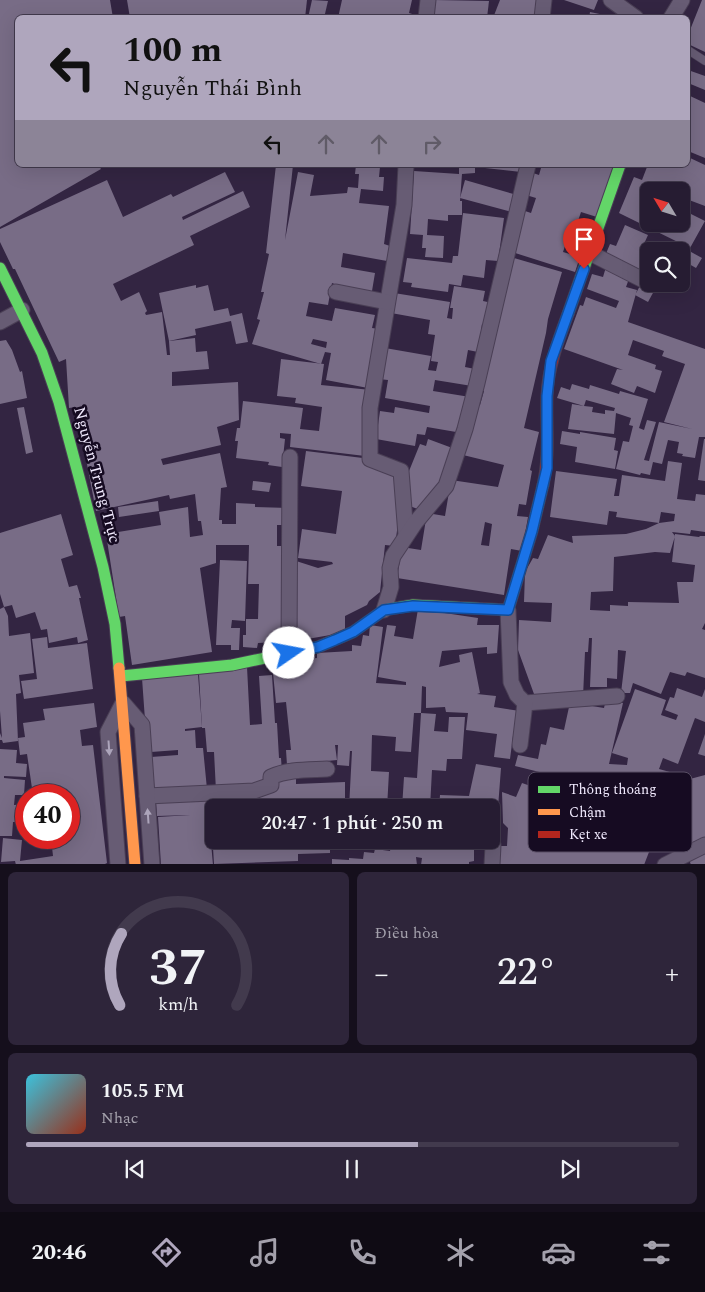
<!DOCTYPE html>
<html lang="vi">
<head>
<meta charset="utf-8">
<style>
	:root { --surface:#261c32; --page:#2e253a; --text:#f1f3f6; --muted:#a4a1ac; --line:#423a4d; --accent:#afa6bd }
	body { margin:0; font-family:Spectral,serif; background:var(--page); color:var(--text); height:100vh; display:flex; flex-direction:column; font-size:19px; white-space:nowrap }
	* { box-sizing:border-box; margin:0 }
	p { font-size:16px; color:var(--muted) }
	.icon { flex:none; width:28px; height:28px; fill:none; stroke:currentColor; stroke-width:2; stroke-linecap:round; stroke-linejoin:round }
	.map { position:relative; height:864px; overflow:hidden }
	.details { display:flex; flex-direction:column; gap:8px; padding:8px; background:#150f1c; flex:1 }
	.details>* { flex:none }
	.banner { position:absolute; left:15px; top:15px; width:675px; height:152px; border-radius:8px; box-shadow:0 5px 20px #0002,0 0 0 1px var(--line); background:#afa6bd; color:#111; overflow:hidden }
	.needle { width:32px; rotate:308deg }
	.tools { position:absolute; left:640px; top:182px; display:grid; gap:10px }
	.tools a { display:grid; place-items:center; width:50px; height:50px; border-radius:8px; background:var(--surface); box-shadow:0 5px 20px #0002,0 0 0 1px var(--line); font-size:25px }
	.speed { position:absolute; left:15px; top:784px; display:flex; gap:10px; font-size:25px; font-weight:700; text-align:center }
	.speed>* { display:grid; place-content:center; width:65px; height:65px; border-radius:50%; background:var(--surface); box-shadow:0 5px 20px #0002,0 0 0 1px var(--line); line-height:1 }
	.speed .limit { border:8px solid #d22; background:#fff; color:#111 }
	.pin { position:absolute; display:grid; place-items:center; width:42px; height:42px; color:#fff; margin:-51px -21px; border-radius:50% 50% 50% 0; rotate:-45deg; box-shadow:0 0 5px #0007 }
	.pin .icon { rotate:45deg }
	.me { position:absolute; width:55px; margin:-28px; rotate:78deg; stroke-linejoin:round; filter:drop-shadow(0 0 4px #0008) }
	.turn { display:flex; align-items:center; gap:18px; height:105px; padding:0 25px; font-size:22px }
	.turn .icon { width:65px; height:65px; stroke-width:2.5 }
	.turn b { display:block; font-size:35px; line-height:42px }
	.lanes { display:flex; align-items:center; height:48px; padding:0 25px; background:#0003; justify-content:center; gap:25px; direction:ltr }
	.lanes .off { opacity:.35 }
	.big { font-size:38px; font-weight:600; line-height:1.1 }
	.details .tile { flex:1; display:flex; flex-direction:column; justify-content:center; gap:8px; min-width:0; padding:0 18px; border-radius:8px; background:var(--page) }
	.details .dial { align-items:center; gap:0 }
	.dial svg { height:130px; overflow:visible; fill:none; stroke:var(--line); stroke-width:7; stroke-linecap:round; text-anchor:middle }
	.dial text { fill:var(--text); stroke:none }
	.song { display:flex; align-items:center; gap:15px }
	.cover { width:60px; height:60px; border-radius:8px; background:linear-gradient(135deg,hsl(190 70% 55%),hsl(10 70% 35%)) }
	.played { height:5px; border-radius:2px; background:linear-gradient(90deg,var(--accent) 60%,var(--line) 60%) }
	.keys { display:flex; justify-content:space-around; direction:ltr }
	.heat { display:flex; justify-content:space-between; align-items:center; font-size:28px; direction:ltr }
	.details .tiles { flex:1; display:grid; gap:8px; grid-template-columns:1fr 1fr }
	.tile:last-child { grid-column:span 2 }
	.trip { position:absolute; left:205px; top:799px; width:295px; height:50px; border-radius:8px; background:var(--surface); box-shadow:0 5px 20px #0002,0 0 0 1px var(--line); font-weight:600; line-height:50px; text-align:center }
	.tab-bar { display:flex; height:80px; justify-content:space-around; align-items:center; background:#0f0b14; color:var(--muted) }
	.tab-bar .icon { width:35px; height:35px }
	.tab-bar .current { color:var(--accent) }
	.tab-bar b { font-size:22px; color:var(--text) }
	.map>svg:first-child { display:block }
</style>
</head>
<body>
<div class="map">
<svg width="705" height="865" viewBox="0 0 705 865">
	<rect width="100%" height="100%" fill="#332542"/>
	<!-- building -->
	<g fill="#786c86" fill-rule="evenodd">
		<path d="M0,0H110L113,18H18V165H98L101,169L0,227Z"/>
		<path d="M127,0H307L305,18H130Z"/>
		<path d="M312,0L328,1L324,18H308Z"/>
		<path d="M342,0H412L409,13L425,18H338Z"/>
		<path d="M434,0L489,1L487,18H431Z"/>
		<path d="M500,0H539L536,18H493Z"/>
		<path d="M564,0H598L594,10Z"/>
		<path d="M702,0H705V52L688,44V35Z"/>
		<path d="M590,12L614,17V18H589Z"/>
		<path d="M688,70L705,76V90L688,83Z"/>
		<path d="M688,95L705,103V158L688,151Z"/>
		<path d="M688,157L705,165V206L681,197V191H668L649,183L646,191L649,192V224H681V209L705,221L690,248L619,213L634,177L642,180L647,167L643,165H688Z"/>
		<path d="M276,165H293L285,240L298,172L314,175L310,196L347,193L348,187L358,188L359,174H355L356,165L380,167L379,177H384L383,191L361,189L359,203L389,206L384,244L390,246L387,261L343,253L341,267L375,273L371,297L336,290L337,285L332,283L328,305L309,302L306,316L332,321L335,308L375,315L372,328L379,329L368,388L326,380L331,353L325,352L321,364L252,344L260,320L257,319L264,292H261L269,254L266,253ZM313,339L327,342L326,348L311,344Z"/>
		<path d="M459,165H475V173L462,174L460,201H462V215H448V221L428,219L427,235L444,236L443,258L425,257L426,248H422L423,235L410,234L414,171L459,174Z"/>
		<path d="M485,165H522L521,172L485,168Z"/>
		<path d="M570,165H617L600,218L581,212L576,227L591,231L586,246L567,240L563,252L580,257L575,272L512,252L525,211L531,213L536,198L526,195L533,173L539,175L541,168Z"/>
		<path d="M225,172L235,192L182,217L183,220L243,191L250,207L190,236L194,245L113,284L121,301L139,292L147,311L145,313L146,315L162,312L167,355H170L169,341L195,338L196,352L207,351L209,369L172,372V386L238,382L239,420L217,427L221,445L161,459L163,465L220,453L227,487L221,488L219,520H222V524H236V503L255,504V507L289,508V525H277V546H293V560L318,568L333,564L332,562L298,558L302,529L336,534L342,491L301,486L306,451L379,460L403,485L395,546L385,545L380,592L369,601L367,605L345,616V630L336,634L296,641L258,643L257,648L243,647V635H246V619H258L259,584H248L249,545H216V563L200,568L212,652L132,665L125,616L119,617L106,534L161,525L159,512L188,507L190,537L203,535L201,521H198L195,494L170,499L169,495L96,511L76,407L69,408L66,359L59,362L15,269H13L0,242V229L107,180L123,217L171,194L173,197Z"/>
		<path d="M465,180L517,195L512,212L460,198Z"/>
		<path d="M463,213L504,218L498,261L486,260L484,278L463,275L461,286L449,284L448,292L411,287L412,283L403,282L407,258L452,263L453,256H458Z"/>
		<path d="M625,225L648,235L639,255L649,260L646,272L649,266V274L605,256L610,244L616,246Z"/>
		<path d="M673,242L702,258L696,268L689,264L681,278V251H668Z"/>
		<path d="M514,258L562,272L548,319L546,333L524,428L539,432L530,470L532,471L526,505L519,504L517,516L528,517L522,551L511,549L504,595L397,578L402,547L421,550L427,513L445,516L451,480L498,487L504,465L463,455L475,404L480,405L484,391L479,389ZM485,522L492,524L489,546L481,545Z"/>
		<path d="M606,267L630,276L626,287L637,290L628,322L705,349V437H699L695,458L682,456L683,454L677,453L679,442L668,440L662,464L653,462L650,475L641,473L640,475L616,469L623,441L629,442L633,426L629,425L631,418L616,413L614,434L568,429L572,404L584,406L557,398L561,387L570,390L572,384L589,389L590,385L619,394L620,391L648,399L639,428L644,430L647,420L656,422L644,460L649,461L659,422L692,429L664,422L685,364L662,356L664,351L633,340L628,355L656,365L655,369L662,371L655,393L637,386L634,393L611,384L617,369L623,370L564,349L580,305L583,306L586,297L616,308L619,301L587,289L592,274L603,277ZM586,400L615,408L614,411L605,410V414L592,412L593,407L584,406Z"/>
		<path d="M641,284L654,291L648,302L635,295Z"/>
		<path d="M196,285V288L208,285L214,311L228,308L230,316L242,313L248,342L236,344L231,321L195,329L196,335L169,341L159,293Z"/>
		<path d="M454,286L485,291L483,301L492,303L488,325L482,324L478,352L468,350L465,367L475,369L472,386L435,380L433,391L470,397L462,433L427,427L425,435L417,434L415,446L376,439L380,411L394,413L395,407L429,413L430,406L385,398L388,380L379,379L385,348L431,356L428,370L436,371L438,362L431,361L435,335L428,334L430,320L391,313L394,293L450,302L447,318L452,319L453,308H450Z"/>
		<path d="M6,340L12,350L20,372L22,371L27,398L0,404V341Z"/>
		<path d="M281,359L324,364L321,385L371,390L365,456L290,447L291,434L280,433V438L285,439L282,467L268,465L269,462L236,458L238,441H235L237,428H240L243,401L303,408L300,429L319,431L322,407L295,403L296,398L277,396Z"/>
		<path d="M24,407L33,452L26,454L17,408Z"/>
		<path d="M562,431L580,434V432L616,438L614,450L618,451L615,469L575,462L577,447L560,444Z"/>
		<path d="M428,439L455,449L439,488L423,511L407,505V476L420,444L426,446Z"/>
		<path d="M704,439H705V481L698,480Z"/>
		<path d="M668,461L682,463L677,499L695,501L696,494L705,495V532L691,530L690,534L672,532L675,536L670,553L655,552L614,557L613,591L591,592L590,610L610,611V605L628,606V602L679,603L677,582H693L695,565L672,562L675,534L699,537L700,536H705V623L702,629L705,630V678L687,672L685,676L670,672L661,694L633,683L630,693H621L626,651L618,650L617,679L607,678V687H590L592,638H589L588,652H585L583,697L534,694L518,650L519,620L551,622L552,603L524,602L525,572L533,558L538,559L548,535L573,543L572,536L626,534L646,529L659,523L616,517L617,512L609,511L607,525L550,517L556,471L617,479L614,496H619L622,475L665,481ZM661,512L675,514L674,521L659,523Z"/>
		<path d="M253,481L271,483L269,492L252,490Z"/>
		<path d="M158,501L159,511L119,517L118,507Z"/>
		<path d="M61,514L73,555L61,559L69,587L77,585L81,598H79L88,640L78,643L77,637L49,643L47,629L41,630L35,612L16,618L12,605L4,607L0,594V533Z"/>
		<path d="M220,560L247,561L245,621L232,620L231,628H240L239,650H231V645H216Z"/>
		<path d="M4,607L8,616L9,636L30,633L34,673L19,675L21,693L16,694L18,741L3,743L2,740H0V733L2,738L0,711V609Z"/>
		<path d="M418,609L478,618L477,625H499L497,653L487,654V647L442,651L439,667L460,662L459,655L472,652L480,693L477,694L496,696L494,707L520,711L517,736H513L510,759L494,757L497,734L466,730L468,713L446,712L445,707L426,708V687L422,686L421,713H414L411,752L395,751L396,737L372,735L371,771L389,772L387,808H349L352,751H350L349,766L337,765L338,745H335L337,760L287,765L286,750H291L286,702L276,703L272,663L317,658V653L352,651V645L361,646L363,635L369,636L370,625L383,627L376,683L406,685V682L378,677L387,625L396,626L394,636L413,639Z"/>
		<path d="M47,637L48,648L87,643L93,689L24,699L21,681L37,679L32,639Z"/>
		<path d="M247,667L250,725L262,724L259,676L272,675L275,723H277L279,758H281L282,772L268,783L216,791L214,752H207L205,728H202L199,674Z"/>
		<path d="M198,674L202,727L185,729V731L195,730L196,748H203L207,789L154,793L151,757L178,755V750L151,752L146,734L142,678Z"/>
		<path d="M677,688L702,697L705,689V722L695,718L678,764L663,758L659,769L677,774L675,783L705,775V838L675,848L674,840L661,843L649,852L644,865H495L496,846H507L508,828L503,823L502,792L516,797L522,783L565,798L568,779L515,766L518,755L538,759L541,744L546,745L550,727L564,730L569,707L592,706L604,708L606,699L623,703L609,764L627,765L628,758L612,753L635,689L666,700L661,715L676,720L678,715L665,710L670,697L674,698ZM600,781L641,783L665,785L652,787L654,802L637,805L636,833L622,835L619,810L584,816L583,831L562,830V821L579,820L584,784L600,786Z"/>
		<path d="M94,703L97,727L80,730L82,746L93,745L107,863L103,865H16L15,861L1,862L3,838L22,840L20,861L53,856L51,838H69V795H33L27,754L20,755L18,738L25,737L23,723L45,720L43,709Z"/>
		<path d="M421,713L436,714L434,731L448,732L449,717H465L462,759H447L446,771L432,770L430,808H402L404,777L417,778Z"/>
		<path d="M705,734V756L698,754Z"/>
		<path d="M0,749L17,750L16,763L27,764L26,777L4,776V778L25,780L24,795H15L14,805L26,804V822H13L12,836H0Z"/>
		<path d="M476,764L501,768L496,834H491V808H439L440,795L469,796Z"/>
		<path d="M296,773V784L345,782V808H214V840H368L367,848L346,847L347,842L330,843V853L298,854V861L214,864L210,798L272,777Z"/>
		<path d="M207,798L213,865H161L158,817L190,815L157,816L156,802Z"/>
		<path d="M392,840H455L454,850L474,846V861L469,862V865H421L422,858L416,857L417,865H332V859L349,860V858L363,859L364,852L374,853L375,849L390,851Z"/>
		<path d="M705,853V865H691L689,859Z"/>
	</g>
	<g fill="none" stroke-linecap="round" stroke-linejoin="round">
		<!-- lane casing -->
		<g stroke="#4a3f55" stroke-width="9">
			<path id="lane" d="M688,50L705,61"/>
		</g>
		<!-- street casing -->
		<g stroke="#4a3f55" stroke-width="17">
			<g id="street">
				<path d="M611,0L636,18"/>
				<path d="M426,18L428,0"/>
				<path d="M542,18L544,0"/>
				<path d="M671,18L682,0"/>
				<path d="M406,165L404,205L370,408V459L401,471L406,535"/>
				<path d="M590,253L649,283"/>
				<path d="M336,292L387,302"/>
				<path d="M0,322L22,310"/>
				<path d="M384,610L391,587L390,568L393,556L415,523L446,486L465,429L477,383L528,165"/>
				<path d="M508,610L511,682L517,695L525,703L617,696"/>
				<path d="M289,653L290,457"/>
				<path d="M520,745L525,703"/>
				<path d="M147,796L254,791L271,785V777C288,769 308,770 327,769"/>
				<path d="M491,840L493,845L492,865"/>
				<path d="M118,865L108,732L123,703L142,725L152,865"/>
				<path d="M665,865L705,845"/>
			</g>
		</g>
		<!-- fast casing -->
		<g stroke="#4a3f55" stroke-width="13">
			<g id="fast">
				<path d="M0,268L42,353L59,402L103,567L115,624L119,668"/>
				<path d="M568,314L620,165"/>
				<path d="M121,676L232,665L318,647L353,632L384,610L413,605L508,610L532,531L543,485"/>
			</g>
		</g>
		<!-- slow casing -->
		<g stroke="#4a3f55" stroke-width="13">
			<path id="slow" d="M119,668L135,865"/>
		</g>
		<!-- jam casing -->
		<g stroke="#4a3f55" stroke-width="13">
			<path id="jam" d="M543,485C550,456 546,426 547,396C548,367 558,341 568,314"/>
		</g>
		<!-- lane -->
		<use href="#lane" stroke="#675c74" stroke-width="8"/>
		<!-- street -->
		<use href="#street" stroke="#675c74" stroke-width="15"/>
		<!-- fast -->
		<use href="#fast" stroke="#63d668" stroke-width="11"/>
		<!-- slow -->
		<use href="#slow" stroke="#ff974d" stroke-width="11"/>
		<!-- jam -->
		<use href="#jam" stroke="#b3261e" stroke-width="11"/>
	</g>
	<!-- one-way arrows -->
	<defs><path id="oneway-solid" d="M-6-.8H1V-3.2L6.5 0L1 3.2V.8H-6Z" transform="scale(1.25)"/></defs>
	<g fill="#aca4ba">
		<use href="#oneway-solid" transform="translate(109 748) rotate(86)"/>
		<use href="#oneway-solid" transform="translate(148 816) rotate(-94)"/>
	</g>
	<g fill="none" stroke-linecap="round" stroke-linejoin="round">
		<!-- route casing -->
		<g stroke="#114b97" stroke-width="12">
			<path id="route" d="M289,653L318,647L335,640L353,632L384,610L413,606L508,610L532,531L547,468V396L551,361L584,269"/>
		</g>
		<!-- route -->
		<use href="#route" stroke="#1a73e8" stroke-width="9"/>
	</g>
	<g text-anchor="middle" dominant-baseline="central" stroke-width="5" stroke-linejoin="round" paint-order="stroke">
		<!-- street labels -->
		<g font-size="16" fill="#f2ebff" stroke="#160b22">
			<text transform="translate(97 475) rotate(75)">Nguyễn Trung Trực</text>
		</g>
	</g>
	<!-- legend -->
	<rect x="528" y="772" width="164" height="80" rx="8" fill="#160b22" stroke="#584e64" stroke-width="1"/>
	<rect x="538" y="786" width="22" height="7" fill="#63d668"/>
	<rect x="538" y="809" width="22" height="6" fill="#ff974d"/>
	<rect x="538" y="831" width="22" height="7" fill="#b3261e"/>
	<g font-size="14" fill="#f2ebff">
		<text x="569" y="794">Thông thoáng</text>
		<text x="569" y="817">Chậm</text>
		<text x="569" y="839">Kẹt xe</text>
	</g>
</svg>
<div class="tools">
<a><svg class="needle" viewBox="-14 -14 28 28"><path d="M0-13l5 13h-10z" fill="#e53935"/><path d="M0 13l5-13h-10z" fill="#a4a1ac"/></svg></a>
<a><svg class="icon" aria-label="search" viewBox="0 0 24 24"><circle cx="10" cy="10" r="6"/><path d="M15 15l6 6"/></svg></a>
</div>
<div class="speed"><div class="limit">40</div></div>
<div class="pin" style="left:584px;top:269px;background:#d93025"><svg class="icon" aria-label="arrive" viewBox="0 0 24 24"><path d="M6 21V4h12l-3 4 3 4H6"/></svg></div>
<svg class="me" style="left:289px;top:653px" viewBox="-20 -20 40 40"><circle r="19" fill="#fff"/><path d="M0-13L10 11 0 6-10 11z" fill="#1a73e8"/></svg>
<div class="trip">20:47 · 1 phút · 250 m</div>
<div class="banner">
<div class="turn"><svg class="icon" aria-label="left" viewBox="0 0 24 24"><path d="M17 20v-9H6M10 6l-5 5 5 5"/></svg><div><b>100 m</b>Nguyễn Thái Bình</div></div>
<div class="lanes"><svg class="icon" aria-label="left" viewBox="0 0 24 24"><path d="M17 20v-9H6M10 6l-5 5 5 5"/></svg><svg class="icon off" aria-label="ahead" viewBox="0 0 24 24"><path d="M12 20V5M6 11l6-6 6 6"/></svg><svg class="icon off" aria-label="ahead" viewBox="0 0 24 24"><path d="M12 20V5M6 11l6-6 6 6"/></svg><svg class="icon off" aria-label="right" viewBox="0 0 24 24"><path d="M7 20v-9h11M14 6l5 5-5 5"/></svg></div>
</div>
</div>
<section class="details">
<div class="tiles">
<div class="tile dial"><svg viewBox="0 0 100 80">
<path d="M14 69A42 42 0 1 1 86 69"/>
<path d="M14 69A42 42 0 0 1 15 25" stroke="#afa6bd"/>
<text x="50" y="56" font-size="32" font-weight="700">37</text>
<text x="50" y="72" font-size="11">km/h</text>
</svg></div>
<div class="tile"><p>Điều hòa</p>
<div class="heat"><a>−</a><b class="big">22°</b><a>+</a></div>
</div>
<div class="tile">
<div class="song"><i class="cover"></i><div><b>105.5 FM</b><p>Nhạc</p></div></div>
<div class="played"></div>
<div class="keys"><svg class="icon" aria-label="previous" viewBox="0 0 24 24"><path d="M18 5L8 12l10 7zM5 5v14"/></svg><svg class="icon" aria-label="pause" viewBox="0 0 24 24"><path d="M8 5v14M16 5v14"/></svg><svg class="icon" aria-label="next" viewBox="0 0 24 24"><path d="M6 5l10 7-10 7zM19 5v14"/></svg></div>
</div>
</div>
</section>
<nav class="tab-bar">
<b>20:46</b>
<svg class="icon current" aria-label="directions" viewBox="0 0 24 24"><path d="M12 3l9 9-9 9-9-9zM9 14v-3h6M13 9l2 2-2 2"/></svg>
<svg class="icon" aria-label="music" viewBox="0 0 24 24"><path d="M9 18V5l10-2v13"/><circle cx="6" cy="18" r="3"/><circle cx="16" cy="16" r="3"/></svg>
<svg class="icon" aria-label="phone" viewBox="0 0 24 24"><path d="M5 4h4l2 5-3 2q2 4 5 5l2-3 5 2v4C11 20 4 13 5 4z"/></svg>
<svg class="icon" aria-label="climate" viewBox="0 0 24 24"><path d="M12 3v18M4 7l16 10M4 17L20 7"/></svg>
<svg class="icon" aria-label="car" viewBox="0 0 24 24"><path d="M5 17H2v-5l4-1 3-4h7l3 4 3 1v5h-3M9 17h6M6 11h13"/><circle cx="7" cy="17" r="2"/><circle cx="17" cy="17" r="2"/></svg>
<svg class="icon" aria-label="filters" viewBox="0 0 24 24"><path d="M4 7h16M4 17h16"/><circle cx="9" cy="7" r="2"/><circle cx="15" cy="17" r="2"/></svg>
</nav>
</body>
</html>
